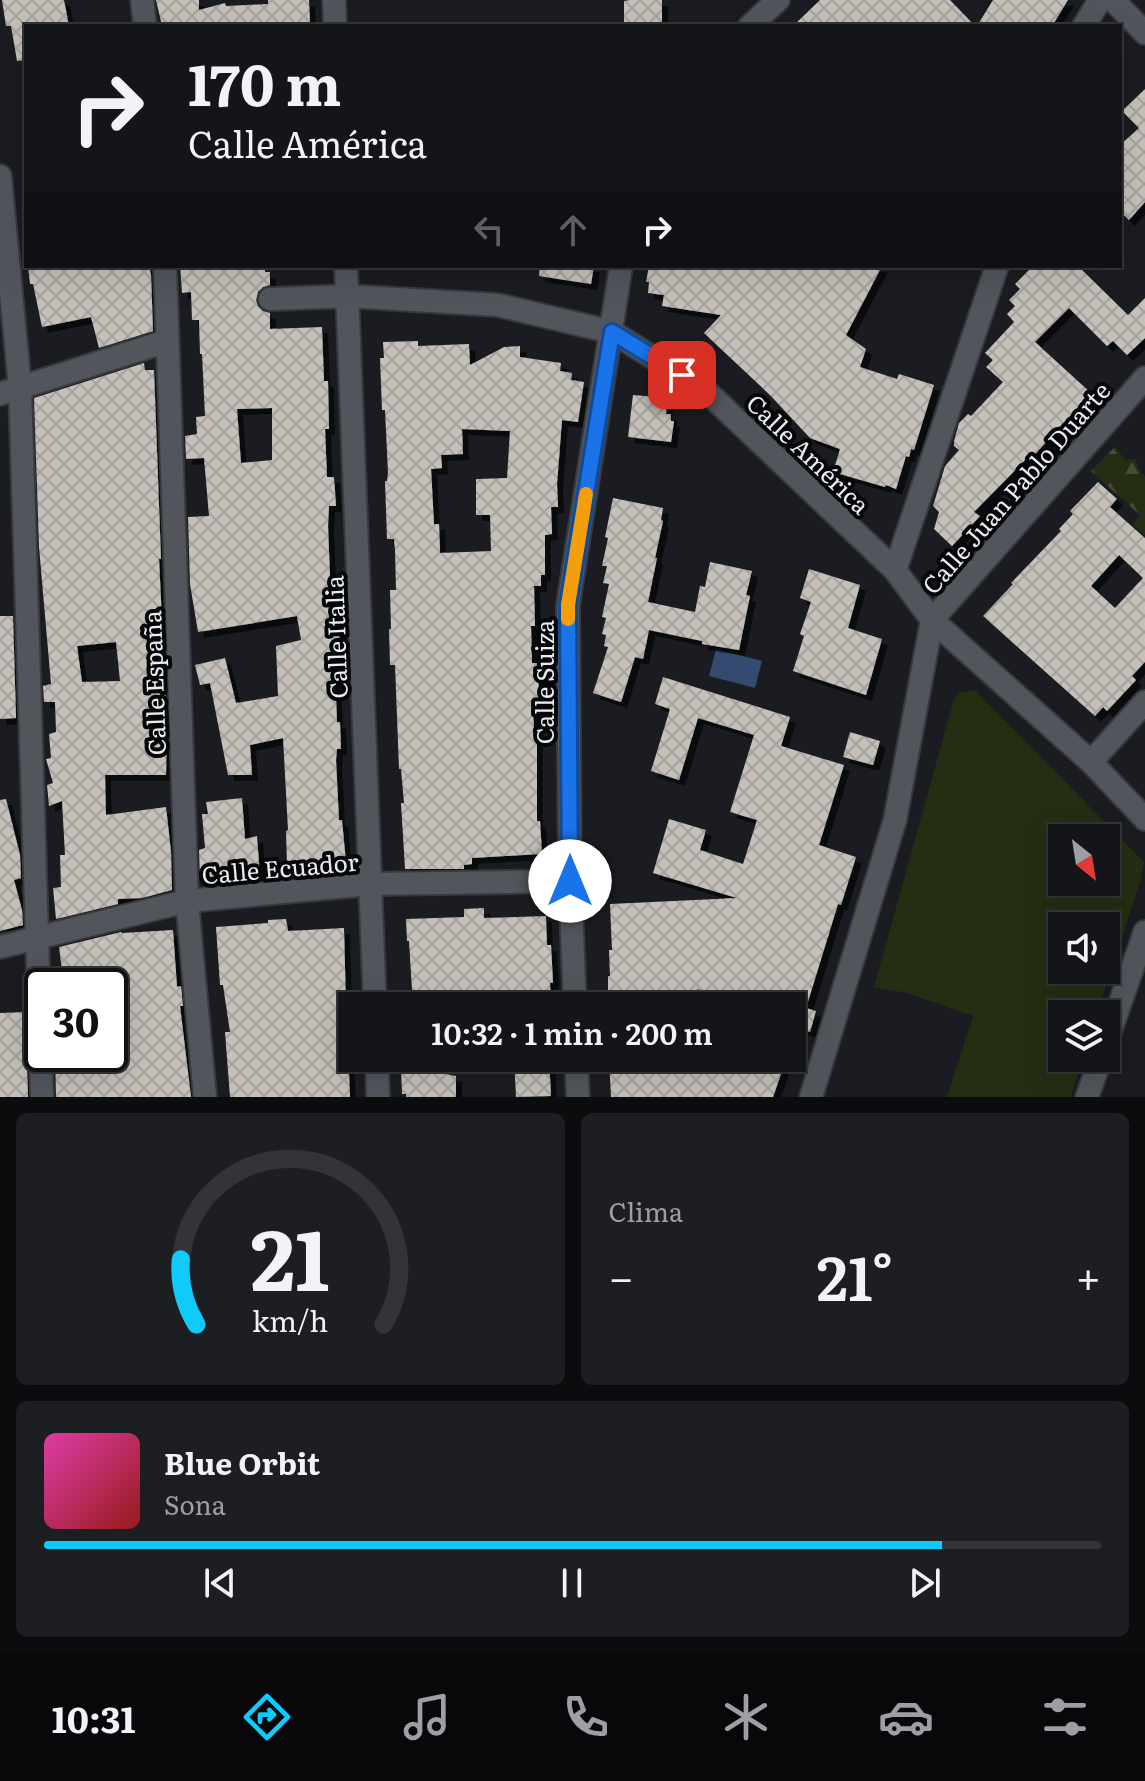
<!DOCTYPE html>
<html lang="es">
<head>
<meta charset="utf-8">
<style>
	:root { --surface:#141519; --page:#1d1e22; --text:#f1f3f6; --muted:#9d9fa2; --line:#333438; --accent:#0fcafa }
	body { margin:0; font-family:Literata,serif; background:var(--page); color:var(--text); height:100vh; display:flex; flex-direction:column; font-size:30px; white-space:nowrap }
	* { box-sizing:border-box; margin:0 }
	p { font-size:26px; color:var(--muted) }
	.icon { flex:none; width:44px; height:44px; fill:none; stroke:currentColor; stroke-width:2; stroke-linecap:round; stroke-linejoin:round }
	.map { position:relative; height:1097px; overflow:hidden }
	.drawer { display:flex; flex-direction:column; gap:16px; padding:16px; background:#0b0c0e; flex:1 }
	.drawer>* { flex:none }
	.guide { position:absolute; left:24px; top:24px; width:1098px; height:244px; border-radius:0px; box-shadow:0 8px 32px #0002,0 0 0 2px var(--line); background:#141519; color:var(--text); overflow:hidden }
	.needle { width:52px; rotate:150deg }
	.buttons { position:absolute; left:1048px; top:824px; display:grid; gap:16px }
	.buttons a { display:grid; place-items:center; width:72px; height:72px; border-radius:0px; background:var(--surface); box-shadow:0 8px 32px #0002,0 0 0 2px var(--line); font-size:40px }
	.speed { position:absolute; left:24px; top:968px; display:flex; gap:16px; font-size:40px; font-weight:700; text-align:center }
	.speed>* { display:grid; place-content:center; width:104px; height:104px; border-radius:50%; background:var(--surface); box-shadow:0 8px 32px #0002,0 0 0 2px var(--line); line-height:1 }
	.speed .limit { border:4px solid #111; border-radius:12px; background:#fff; color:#111 }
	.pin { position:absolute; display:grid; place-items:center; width:68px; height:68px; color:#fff; margin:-34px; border-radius:16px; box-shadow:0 4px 12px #0006 }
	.me { position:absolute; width:88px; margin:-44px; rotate:0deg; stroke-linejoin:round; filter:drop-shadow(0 0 6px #0008) }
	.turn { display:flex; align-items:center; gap:28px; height:168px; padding:0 32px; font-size:36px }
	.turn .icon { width:104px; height:104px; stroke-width:2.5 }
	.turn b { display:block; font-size:56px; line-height:68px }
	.lanes { display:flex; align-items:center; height:76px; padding:0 32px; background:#0003; justify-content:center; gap:40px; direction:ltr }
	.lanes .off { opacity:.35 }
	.big { font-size:60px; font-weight:600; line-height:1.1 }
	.drawer .tile { flex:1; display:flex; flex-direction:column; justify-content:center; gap:12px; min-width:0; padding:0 28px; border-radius:12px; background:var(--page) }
	.drawer .dial { align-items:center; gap:0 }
	.dial svg { height:208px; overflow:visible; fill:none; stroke:var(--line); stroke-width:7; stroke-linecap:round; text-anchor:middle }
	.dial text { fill:var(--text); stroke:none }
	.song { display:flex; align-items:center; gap:24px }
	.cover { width:96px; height:96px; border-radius:12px; background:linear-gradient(135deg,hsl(320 70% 55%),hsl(0 70% 35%)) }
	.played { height:8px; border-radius:4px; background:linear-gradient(90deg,var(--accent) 85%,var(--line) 85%) }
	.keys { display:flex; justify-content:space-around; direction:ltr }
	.heat { display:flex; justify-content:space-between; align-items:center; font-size:44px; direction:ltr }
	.drawer .tiles { flex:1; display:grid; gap:16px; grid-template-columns:1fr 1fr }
	.tile:last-child { grid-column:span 2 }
	.trip { position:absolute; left:338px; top:992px; width:468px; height:80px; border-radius:0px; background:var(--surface); box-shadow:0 8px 32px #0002,0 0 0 2px var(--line); font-weight:600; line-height:80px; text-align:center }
	.tabs { display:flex; height:128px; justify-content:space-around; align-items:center; background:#08080a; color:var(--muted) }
	.tabs .icon { width:56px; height:56px }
	.tabs .on { color:var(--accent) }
	.tabs b { font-size:36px; color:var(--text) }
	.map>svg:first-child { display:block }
</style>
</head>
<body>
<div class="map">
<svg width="1145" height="1097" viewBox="0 0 1145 1097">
	<defs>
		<pattern id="forest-firs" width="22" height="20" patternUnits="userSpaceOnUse" patternTransform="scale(2)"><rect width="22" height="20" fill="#252e13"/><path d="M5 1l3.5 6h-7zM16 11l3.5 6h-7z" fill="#454c36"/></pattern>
		<pattern id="building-cross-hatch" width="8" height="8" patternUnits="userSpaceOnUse" patternTransform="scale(2)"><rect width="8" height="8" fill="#c5c1ba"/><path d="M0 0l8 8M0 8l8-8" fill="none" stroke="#a5a29e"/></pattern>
		<filter id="shadow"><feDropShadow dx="6" dy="6" stdDeviation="0" flood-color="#0009"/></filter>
	</defs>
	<rect width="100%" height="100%" fill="#1a1c21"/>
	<!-- green -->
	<path fill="#252e13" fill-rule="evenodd" d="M975,690L1144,862L1140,882L1097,1014H1062V1058H1083L1071,1097H947L973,1016L907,993L874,987L954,699L958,693ZM1062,838H1106V882H1062ZM1062,926H1106V970H1062Z"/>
	<!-- forest -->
	<path fill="url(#forest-firs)" d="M1115,447L1125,460L1135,459L1139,469L1145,477V535L1133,525L1140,515L1091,471Z"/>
	<!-- water -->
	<path fill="#334b70" d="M716,649L762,661L755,688L709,676Z"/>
	<!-- building -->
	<g fill="url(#building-cross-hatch)" fill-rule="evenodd" filter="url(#shadow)">
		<path d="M2,0H64L69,26H26V60L17,61L11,26H6Z"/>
		<path d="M156,0H199V10L225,3L226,6L268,4V0H309L310,23L276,24V26H162Z"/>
		<path d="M630,0H662V26H624V1Z"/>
		<path d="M820,0H950L975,26H793Z"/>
		<path d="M993,0H1068L1052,26H977Z"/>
		<path d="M1145,89V202L1129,220L1120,211V145L1139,128L1122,111Z"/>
		<path d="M28,266H149L151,275L153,331L99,348L91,317L42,327L33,284H30Z"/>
		<path d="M180,266H265V272H270V285L263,287L258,292L256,300L258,306L263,311L270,313V329L322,327L324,381H328L329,429H325L327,477H334L336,506H329L328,526L330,576H336L337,613H339L340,669L335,670L337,722H340L341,749H337L336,760L339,820H342L346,863L287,865L286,831L288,830L283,738L250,745L252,775H228L210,683L200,685L195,665L225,658L236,703L278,696L276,646L301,640L297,616L198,632L190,584L188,517L209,516L204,458L186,459L185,436L197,434L196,417L205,416L202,354H200L199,320H192L191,292L182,293ZM272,408V460L241,463L237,409Z"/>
		<path d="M540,266H594L591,284L539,276Z"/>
		<path d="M649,266H882L846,335L866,349L860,367L897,379L899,374L934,385L914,450L911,449L909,457L906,456L896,489L886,485L885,487L833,472L840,449L810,438L770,395L704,333L721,315L662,306L664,295L648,293L649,282H646Z"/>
		<path d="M1033,266H1078L1128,315L1145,298V338L1127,355L1113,341L1107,346L1069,308L1035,342L1091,393L1029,461L1026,459L974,512L980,516L952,546L934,529L939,512L933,506L945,466L959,450L954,446V441L959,423L968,414L971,416L1003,382L986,367L993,360L985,353L1014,322L1007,314L1015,306L1009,300L1020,289L1015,284Z"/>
		<path d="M418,341V346L469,344L470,365L504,347L520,346V357L561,363L560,371L572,373L571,380L584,382L578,422L562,420L557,484L558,507H551L552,534L545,535V575H541V586H534L535,626H531L532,663H538L539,699H532L535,742H537V821H540L542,854L472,858V864L464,865V869H405L401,803H404L401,769H399L395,665H390L389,629H391L390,590H396L395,550L394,539H387L385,481H387L388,473L385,410H382L380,358H384L383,342ZM462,429L510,431L507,478L476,479V515H490L491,551L440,553L439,524H434L431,469L442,468L441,455L463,454Z"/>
		<path d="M144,363L145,370H154L161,559H159L167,724L166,775H105L106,815L166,807L171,852L172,890L142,898L118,899V904L56,919L53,888L61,887L60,855H65L62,801L49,806L47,785L53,783L46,759L51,758L49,734L56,732L55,702H44L43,686L51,684L39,547L34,398ZM116,642L120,681L82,682L77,646Z"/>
		<path d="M633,395L657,397L667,406L666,414H671V421H674L671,442L628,437Z"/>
		<path d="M1098,482L1117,499L1110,507L1145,538V662L1132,676L1136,680L1107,711L1103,707L1095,716L983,616L1013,584L1011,583L1061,531L1059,529L1073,514L1070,511ZM1119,555L1143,578L1115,608L1091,586Z"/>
		<path d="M613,498L663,508L661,520L663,521L655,558H657L648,602L695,612L700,586L705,587L710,562L752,571L746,595L750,596L739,650L702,644V641L649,630L643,659L635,657L621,702L593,693L608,647L604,646L606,635L602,634L606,618L602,617L609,584L603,583L607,566H602L608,538L605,537Z"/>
		<path d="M809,569L860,585L848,628L882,639L866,695L793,671L804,636L800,634L811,602L800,598Z"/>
		<path d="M0,616H13L16,718L0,719Z"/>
		<path d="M663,677L790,717L781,746L844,765L819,845L856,857L841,905L838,904L806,1008L816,1011L810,1032L799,1028L796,1039L792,1038V1006H751L697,989L692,1006H667L669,999L608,1000V976H610L609,950H612L610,904L737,898L653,873L669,819L706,830L700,850L743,864L757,820L730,812L754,735L698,718L679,780L651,771L670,709L655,704Z"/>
		<path d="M850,732L880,741L873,765L843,757Z"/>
		<path d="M242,798L245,839L257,836L260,877H200L199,850L205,848L202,814H208L206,802Z"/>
		<path d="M6,799L20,855L21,878L14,880L22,910L23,925L0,931V800Z"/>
		<path d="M484,908V918L546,916L547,945H551L553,983H550L551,1006H389L388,991L412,990L409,941H407L406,919L464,917V909Z"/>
		<path d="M286,919L288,931L344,928L346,1008H350V1050H348L350,1097H230L225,1032H230L223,985H220L216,927L268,923V920Z"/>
		<path d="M173,930L177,987L181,986L183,1006H180L191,1097H56L55,1054H110V986H64L59,947L121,932L122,933Z"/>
		<path d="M25,1012L28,1097H0V1013Z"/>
		<path d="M404,1058H445V1074L456,1076V1097H406V1094H402L401,1068H405Z"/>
		<path d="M514,1058H549L551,1096L516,1097Z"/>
		<path d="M609,1058H763L784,1065L773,1097H611Z"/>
	</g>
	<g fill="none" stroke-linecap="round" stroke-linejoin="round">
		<!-- minor casing -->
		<g stroke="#37393d" stroke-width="26">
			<g id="minor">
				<path d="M142,0L145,26"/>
				<path d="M334,0L335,26"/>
				<path d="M1113,0L1145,33"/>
				<path d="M750,26L778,0"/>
				<path d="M1084,26L1100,0"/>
				<path d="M0,176L20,387L42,1097"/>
				<path d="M165,266L187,901L205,1097"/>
				<path d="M346,266L375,1006"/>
				<path d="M270,299L347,296L498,305L612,332L705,390L895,570L932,620L1091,762L1145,819"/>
				<path d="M0,394L167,341"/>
				<path d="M895,570L997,266"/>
				<path d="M1091,762L1145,702"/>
				<path d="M0,947L187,901L371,884L570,881"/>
				<path d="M575,1006L570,881L568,605L621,266"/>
				<path d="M1106,1043L1145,932"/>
				<path d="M377,1058L378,1097"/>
				<path d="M576,1058L578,1097"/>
				<path d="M811,1097L895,820L932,620L1145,378"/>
				<path d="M1087,1097L1101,1058"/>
			</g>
		</g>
		<!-- minor -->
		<use href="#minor" stroke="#52565c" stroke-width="22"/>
	</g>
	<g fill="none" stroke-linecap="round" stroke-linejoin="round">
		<!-- route casing -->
		<g stroke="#114b97" stroke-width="20">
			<path id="route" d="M570,881L568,605L612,332L682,375"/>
		</g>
		<!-- route -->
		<use href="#route" stroke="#1a73e8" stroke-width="14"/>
		<!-- slow -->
		<path stroke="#f59e0b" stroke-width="14" d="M568,619V605L586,494"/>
	</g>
	<g text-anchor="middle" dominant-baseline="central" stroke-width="8" stroke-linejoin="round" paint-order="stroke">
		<!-- street labels -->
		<g font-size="24" fill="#eaecef" stroke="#060709">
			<text transform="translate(809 453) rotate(44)">Calle América</text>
			<text transform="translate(1015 487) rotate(-49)">Calle Juan Pablo Duarte</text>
			<text transform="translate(335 637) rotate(-92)">Calle Italia</text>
			<text transform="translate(543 682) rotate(-90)">Calle Suiza</text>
			<text transform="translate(153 683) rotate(-92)">Calle España</text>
			<text transform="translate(280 867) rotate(-5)">Calle Ecuador</text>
		</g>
	</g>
</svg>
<div class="buttons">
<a><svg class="needle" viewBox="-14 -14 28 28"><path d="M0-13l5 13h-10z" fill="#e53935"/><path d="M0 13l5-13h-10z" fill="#9d9fa2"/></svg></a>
<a><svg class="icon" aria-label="sound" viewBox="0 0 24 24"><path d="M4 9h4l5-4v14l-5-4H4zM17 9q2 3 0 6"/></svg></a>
<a><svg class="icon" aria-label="layers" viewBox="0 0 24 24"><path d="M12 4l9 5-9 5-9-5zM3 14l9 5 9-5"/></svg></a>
</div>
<div class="speed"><div class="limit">30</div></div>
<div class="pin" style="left:682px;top:375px;background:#d93025"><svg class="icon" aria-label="arrive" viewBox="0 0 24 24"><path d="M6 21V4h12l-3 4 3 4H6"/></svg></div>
<svg class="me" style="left:570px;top:881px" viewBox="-20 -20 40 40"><circle r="19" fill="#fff"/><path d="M0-13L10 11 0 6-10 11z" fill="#1a73e8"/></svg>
<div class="trip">10:32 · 1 min · 200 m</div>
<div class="guide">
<div class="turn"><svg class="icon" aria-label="right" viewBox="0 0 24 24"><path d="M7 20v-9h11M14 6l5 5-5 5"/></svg><div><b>170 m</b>Calle América</div></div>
<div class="lanes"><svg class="icon off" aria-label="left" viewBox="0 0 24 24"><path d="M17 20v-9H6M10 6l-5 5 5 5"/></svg><svg class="icon off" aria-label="ahead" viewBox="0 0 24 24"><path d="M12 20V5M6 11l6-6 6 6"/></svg><svg class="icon" aria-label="right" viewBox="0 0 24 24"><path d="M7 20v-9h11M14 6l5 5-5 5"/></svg></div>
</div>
</div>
<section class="drawer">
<div class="tiles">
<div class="tile dial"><svg viewBox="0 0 100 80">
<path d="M14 69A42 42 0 1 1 86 69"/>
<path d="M14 69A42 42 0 0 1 8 44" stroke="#0fcafa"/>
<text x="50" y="56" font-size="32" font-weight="700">21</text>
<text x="50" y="72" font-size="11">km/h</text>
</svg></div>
<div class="tile"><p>Clima</p>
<div class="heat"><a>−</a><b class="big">21°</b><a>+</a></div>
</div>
<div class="tile">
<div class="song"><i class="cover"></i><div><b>Blue Orbit</b><p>Sona</p></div></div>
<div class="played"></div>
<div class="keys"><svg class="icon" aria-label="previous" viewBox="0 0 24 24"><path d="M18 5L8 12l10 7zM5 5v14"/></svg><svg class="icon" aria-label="pause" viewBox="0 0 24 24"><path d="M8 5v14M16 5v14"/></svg><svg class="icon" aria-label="next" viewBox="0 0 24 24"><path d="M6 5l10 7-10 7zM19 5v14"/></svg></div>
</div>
</div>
</section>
<nav class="tabs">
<b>10:31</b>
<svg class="icon on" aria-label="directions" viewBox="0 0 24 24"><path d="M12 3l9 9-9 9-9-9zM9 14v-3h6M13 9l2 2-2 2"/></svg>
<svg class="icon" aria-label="music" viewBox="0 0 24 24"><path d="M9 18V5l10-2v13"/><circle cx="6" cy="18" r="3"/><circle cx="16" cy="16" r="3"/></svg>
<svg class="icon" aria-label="phone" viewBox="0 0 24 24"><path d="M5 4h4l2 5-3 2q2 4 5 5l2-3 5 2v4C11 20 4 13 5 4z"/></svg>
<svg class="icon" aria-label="climate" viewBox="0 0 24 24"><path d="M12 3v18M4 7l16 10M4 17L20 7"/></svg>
<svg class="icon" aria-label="car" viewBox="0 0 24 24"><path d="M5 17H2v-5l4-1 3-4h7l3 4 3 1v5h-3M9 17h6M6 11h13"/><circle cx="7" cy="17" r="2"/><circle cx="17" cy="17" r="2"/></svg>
<svg class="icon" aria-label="filters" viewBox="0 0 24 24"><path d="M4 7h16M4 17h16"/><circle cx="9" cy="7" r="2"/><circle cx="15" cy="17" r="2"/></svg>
</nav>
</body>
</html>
